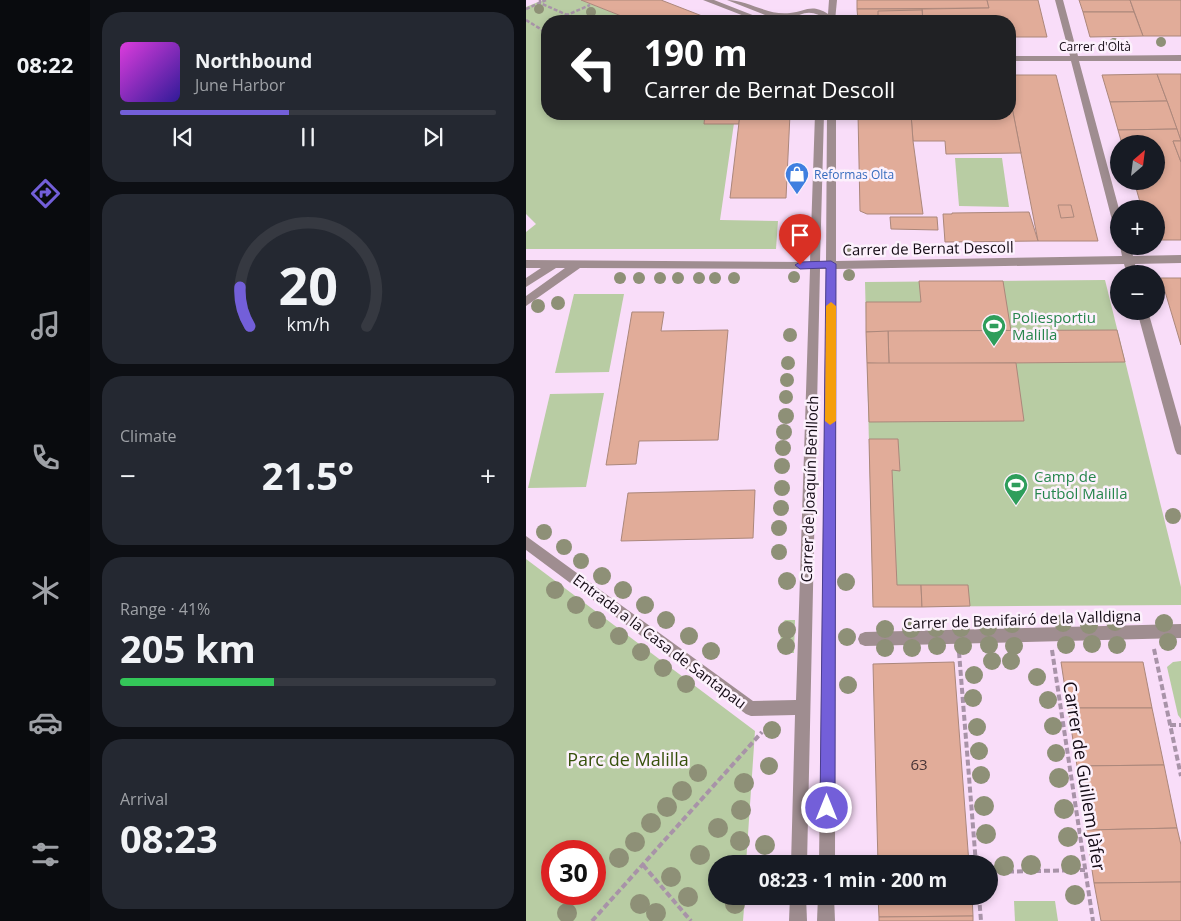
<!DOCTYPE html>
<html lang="en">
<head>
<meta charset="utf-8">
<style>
	:root { --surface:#171b24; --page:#242831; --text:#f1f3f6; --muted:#9ea1a6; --line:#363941; --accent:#735fd9 }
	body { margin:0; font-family:"Open Sans",sans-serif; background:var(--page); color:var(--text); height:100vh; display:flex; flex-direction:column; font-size:19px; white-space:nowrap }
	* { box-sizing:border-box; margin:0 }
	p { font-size:16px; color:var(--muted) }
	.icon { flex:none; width:28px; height:28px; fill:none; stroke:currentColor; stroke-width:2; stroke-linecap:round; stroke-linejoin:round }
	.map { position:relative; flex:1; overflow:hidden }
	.details { display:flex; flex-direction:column; gap:12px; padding:12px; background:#0d0f14; width:436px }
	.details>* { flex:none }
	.top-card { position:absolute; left:15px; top:15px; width:475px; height:105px; border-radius:20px; box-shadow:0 2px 8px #0003; background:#202124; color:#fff; overflow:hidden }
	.needle { width:32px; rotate:28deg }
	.controls { position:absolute; left:584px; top:135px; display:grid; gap:10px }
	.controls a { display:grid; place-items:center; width:55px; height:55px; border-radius:50%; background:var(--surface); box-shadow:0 2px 8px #0003; font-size:25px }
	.speed { position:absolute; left:15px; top:840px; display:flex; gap:10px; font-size:25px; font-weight:700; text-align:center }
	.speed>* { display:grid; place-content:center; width:65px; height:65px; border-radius:50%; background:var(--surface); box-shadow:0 2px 8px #0003; line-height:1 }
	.speed .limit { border:8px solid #d22; background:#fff; color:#111 }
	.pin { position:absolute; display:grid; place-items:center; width:42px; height:42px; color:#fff; margin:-51px -21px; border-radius:50% 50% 50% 0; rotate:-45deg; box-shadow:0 0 5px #0007 }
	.pin .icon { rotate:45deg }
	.me { position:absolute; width:55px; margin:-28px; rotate:0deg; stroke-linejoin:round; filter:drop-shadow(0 0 4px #0008) }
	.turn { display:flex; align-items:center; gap:18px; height:105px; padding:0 20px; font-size:22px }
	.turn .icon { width:65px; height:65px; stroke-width:2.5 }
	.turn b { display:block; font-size:35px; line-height:42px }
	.big { font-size:38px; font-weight:700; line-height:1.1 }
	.details .widget { flex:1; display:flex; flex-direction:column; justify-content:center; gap:8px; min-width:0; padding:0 18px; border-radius:20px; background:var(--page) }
	.details .dial { align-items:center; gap:0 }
	.dial svg { height:130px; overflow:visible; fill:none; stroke:var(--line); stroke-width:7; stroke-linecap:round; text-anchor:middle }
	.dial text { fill:var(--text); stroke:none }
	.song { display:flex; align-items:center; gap:15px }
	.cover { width:60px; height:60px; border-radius:8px; background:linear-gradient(135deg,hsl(300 70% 55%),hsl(250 70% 35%)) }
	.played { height:5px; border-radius:2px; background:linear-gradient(90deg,var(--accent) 45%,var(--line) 45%) }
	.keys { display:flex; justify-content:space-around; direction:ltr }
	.heat { display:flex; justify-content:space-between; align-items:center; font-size:28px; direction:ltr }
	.charge { height:8px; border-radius:4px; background:linear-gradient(90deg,#34c759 41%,var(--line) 0) }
	.trip { position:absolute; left:182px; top:855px; width:290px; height:50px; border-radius:25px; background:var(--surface); box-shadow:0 2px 8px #0003; font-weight:700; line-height:50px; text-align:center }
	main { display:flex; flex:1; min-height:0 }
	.menu { display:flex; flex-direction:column; width:90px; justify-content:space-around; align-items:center; background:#090b0e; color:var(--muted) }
	.menu .icon { width:35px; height:35px }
	.menu .on { color:var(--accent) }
	.menu b { font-size:22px; color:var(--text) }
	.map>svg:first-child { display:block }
</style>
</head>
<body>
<main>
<nav class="menu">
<b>08:22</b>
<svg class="icon on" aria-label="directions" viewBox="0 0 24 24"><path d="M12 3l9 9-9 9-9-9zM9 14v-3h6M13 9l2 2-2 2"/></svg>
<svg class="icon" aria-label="music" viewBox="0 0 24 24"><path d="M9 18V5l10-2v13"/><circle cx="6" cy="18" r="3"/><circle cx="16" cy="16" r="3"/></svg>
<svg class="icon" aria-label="phone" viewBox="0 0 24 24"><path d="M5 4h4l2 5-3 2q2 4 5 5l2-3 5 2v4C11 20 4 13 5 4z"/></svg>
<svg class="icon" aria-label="climate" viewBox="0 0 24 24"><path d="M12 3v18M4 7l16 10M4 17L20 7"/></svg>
<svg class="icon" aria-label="car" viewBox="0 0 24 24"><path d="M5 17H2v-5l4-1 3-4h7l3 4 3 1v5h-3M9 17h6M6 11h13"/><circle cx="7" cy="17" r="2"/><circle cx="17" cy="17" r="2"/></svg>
<svg class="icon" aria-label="filters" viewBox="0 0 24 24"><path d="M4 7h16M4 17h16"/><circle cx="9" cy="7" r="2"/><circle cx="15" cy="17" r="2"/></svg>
</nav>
<section class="details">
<div class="widget">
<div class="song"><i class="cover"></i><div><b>Northbound</b><p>June Harbor</p></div></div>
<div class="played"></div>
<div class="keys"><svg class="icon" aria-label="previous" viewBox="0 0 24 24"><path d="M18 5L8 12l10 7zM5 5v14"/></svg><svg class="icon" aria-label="pause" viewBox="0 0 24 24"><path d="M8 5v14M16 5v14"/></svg><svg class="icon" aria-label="next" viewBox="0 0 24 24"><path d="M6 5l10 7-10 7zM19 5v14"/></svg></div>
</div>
<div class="widget dial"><svg viewBox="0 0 100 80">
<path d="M14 69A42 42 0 1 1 86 69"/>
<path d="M14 69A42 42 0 0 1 8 45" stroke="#735fd9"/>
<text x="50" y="56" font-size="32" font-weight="700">20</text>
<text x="50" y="72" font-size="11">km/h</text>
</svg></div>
<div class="widget"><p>Climate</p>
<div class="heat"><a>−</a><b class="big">21.5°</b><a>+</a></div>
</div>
<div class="widget"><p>Range · 41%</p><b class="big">205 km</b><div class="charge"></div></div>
<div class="widget"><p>Arrival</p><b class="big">08:23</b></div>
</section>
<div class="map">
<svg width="655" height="921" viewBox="0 0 655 921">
	<rect width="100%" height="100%" fill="#f9ddf9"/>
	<!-- green -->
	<g fill="#b8cca3" fill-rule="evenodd">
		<path d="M17,0H55L108,21H21V114H179L178,124L208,123L194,220L252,221L250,249H0V232L10,224L0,214V7Z"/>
		<path d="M429,158H476L483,207L433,206Z"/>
		<path d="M579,280L655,587V605L347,607L339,282Z"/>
		<path d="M48,294H98L83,372L29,373Z"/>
		<path d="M78,393L60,487L2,488L24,394Z"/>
		<path d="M0,559L229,731L220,864H191V896H219L217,921H0ZM69,851V894H26V851Z"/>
		<path d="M259,620H269L268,653H258L254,650L255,625Z"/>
		<path d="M655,661V719L652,715L641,667L647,662Z"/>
		<path d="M488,901H529L532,921H489Z"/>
	</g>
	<!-- building -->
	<g fill="#e1ac99" stroke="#ab877b">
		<path d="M55,0H135L189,21H108Z"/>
		<path d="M331,0H461L463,8L331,9Z"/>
		<path d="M461,0H512L521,37H484V21H397L396,9L463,8Z"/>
		<path d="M553,0H604L608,12H557Z"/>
		<path d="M604,0H655V36H617Z"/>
		<path d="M331,9H396L397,21H332Z"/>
		<path d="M396,10L397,21H352V11Z"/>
		<path d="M557,12H608L617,36L564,37Z"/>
		<path d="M631,74L641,101L584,102L576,75Z"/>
		<path d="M631,74H655V141L641,101Z"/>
		<path d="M484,75H530L572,241H512L484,97Z"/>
		<path d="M484,97L495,153L420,154L419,141H387L385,114H484Z"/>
		<path d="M641,101L651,129L592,130L584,102Z"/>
		<path d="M179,114H214L213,124H178Z"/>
		<path d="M214,114H264L260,198H204Z"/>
		<path d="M332,114H385L387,141L397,214H341L334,211Z"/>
		<path d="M651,129L655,141H647L655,162V240H630V209H616L608,181H630V144H596L592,130Z"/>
		<path d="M647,141H655V162Z"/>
		<path d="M532,205H545L548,217L535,218Z"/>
		<path d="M503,212L512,241L419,242L417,214H426V213Z"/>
		<path d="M364,217H411L412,230L365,229Z"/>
		<path d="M635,278H655V345Z"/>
		<path d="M393,281H477L485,331L340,332V302H395Z"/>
		<path d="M106,312H138L135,331L202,330L192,440L113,441L110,464L80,465Z"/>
		<path d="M591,330L599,362L363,364L362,331Z"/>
		<path d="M362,331L363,364L341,363L340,332Z"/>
		<path d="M341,363H490L498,421L343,422Z"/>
		<path d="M343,439H372L374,471L366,470L371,585H395L396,607H347Z"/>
		<path d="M229,490L227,538L95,541L102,493Z"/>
		<path d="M395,585H442L444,606L396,607Z"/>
		<path d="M428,662L443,864H352L347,664Z"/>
		<path d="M535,662H617L626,708H542Z"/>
		<path d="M542,708H626L638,765L551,766Z"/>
		<path d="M638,765L651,828L560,830L551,766Z"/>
		<path d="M651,828L655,845V882L568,883L560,830Z"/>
		<path d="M655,882V921H575L568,883Z"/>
		<path d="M352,896H446L447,916L353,917Z"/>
		<path d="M447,916V921H353V917Z"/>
	</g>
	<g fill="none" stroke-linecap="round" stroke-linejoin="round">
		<!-- path-far1 -->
		<g stroke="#a893a8" stroke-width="2.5" stroke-dasharray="4 2" stroke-linecap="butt">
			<path d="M14,0V3L55,21"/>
			<path d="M0,9L20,0"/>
			<path d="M0,20L21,33"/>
			<path d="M36,21L41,15L64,5"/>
			<path d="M89,21L96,18"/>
		</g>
		<!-- path -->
		<g stroke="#a893a8" stroke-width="4" stroke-dasharray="6 3" stroke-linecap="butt">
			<path d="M628,649L655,776"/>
			<path d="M526,650L567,921"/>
			<path d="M433,652L450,864"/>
			<path d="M644,725H655"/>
			<path d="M117,865L165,921"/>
			<path d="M464,872L559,870"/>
			<path d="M453,896L455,921"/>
			<path d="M66,921L236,732"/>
		</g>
		<!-- minor -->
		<g fill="#9f8d90" fill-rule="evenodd">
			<path d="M177,0H188L242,21H231Z"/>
			<path d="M201,0C222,0 242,16 264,13C279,12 285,3 302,14L303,0H311L309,21H300C291,10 275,10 266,21H258L260,18L239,15Z"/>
			<path d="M529,0H537L552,56L655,55V61H553L593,209L592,228L587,224L545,61H484V56H544Z"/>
			<path d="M289,114H298L294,262L300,261L301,114H310V261L596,256L594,246H604L607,256L655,255V263L609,264L611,274H601L598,264L310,269L309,864H293L300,269H294L281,864H265L269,715L225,716L220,714L0,550V536L227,701L270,700L284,269L54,268L0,306V296L39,268H30L0,287V278L15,268H0V260L284,262Z"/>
			<path d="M611,311H622L655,427V455L651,454L649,450Z"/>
			<path d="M655,624V638L339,646L334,644L332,639L334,634L339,632Z"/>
			<path d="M264,896H280L281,921H263Z"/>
			<path d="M292,896H308L309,921H291Z"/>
		</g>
	</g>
	<!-- trees -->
	<g fill="#8e9077">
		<circle cx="13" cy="9" r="5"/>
		<circle cx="65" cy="12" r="5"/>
		<circle cx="635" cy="42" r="5"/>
		<circle cx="588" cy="43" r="5"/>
		<circle cx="271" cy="252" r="6"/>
		<circle cx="323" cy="252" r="6"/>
		<circle cx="323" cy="275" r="6"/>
		<circle cx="268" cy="277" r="6"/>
		<circle cx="94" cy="278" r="6"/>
		<circle cx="113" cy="278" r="6"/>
		<circle cx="134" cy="278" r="6"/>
		<circle cx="152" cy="278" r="6"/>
		<circle cx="173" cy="278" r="6"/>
		<circle cx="189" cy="278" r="6"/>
		<circle cx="208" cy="278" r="6"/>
		<circle cx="32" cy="303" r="7"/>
		<circle cx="12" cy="306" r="7"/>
		<circle cx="264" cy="335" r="7"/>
		<circle cx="262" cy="363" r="7"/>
		<circle cx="261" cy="380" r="7"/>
		<circle cx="260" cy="397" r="7"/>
		<circle cx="260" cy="416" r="8"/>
		<circle cx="258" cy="432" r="8"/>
		<circle cx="257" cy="448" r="8"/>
		<circle cx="256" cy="466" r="8"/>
		<circle cx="256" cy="488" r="8"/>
		<circle cx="255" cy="508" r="8"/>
		<circle cx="647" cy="516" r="8"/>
		<circle cx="253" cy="528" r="8"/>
		<circle cx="18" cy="532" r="8"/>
		<circle cx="38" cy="547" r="8"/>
		<circle cx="253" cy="552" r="8"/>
		<circle cx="55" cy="561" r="8"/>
		<circle cx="76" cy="576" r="9"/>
		<circle cx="261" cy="581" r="9"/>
		<circle cx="320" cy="582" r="9"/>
		<circle cx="29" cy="590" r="9"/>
		<circle cx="97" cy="590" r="9"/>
		<circle cx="50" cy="605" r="9"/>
		<circle cx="119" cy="605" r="9"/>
		<circle cx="71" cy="620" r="9"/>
		<circle cx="140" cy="620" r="9"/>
		<circle cx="589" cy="622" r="9"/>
		<circle cx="537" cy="623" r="9"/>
		<circle cx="638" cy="623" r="9"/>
		<circle cx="486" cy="624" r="9"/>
		<circle cx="563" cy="625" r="9"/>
		<circle cx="462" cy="627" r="9"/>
		<circle cx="410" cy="628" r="9"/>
		<circle cx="435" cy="628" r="9"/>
		<circle cx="359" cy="629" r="9"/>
		<circle cx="385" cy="629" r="9"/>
		<circle cx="261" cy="630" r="9"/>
		<circle cx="93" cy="636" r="9"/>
		<circle cx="163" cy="636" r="9"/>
		<circle cx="321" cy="637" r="9"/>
		<circle cx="642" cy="642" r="9"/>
		<circle cx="566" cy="644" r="9"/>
		<circle cx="463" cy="645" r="9"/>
		<circle cx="540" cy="645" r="9"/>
		<circle cx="591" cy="645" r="9"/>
		<circle cx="260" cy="646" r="9"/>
		<circle cx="411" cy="646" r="9"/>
		<circle cx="437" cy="646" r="9"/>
		<circle cx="488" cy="646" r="9"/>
		<circle cx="359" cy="648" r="9"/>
		<circle cx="386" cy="648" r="9"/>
		<circle cx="185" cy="651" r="9"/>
		<circle cx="115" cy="652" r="9"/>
		<circle cx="466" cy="661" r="9"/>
		<circle cx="485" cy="661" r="9"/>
		<circle cx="137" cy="668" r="9"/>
		<circle cx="448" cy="675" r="9"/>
		<circle cx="511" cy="677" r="9"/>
		<circle cx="160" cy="684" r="9"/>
		<circle cx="322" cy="685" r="9"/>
		<circle cx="447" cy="698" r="9"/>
		<circle cx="522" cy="700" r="9"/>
		<circle cx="527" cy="726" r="9"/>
		<circle cx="451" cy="727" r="9"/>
		<circle cx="246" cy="730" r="9"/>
		<circle cx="453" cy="751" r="9"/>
		<circle cx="530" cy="753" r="9"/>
		<circle cx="243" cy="766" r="9"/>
		<circle cx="172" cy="773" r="9"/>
		<circle cx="455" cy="775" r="9"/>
		<circle cx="533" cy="778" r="10"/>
		<circle cx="218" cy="783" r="10"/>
		<circle cx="156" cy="791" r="10"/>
		<circle cx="458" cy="806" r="10"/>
		<circle cx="141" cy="807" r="10"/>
		<circle cx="538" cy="809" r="10"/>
		<circle cx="215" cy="810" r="10"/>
		<circle cx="125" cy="823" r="10"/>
		<circle cx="192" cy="828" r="10"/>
		<circle cx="460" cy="834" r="10"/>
		<circle cx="542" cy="837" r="10"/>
		<circle cx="214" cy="841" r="10"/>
		<circle cx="109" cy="842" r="10"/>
		<circle cx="239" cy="845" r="10"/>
		<circle cx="174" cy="855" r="10"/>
		<circle cx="93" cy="858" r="10"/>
		<circle cx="505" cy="865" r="10"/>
		<circle cx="545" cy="865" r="10"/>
		<circle cx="478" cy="866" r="10"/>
		<circle cx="145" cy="877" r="10"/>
		<circle cx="549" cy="895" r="10"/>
		<circle cx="162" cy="897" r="10"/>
		<circle cx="114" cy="904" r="10"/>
		<circle cx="209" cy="904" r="10"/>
		<circle cx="41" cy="913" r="10"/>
		<circle cx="130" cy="913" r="10"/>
	</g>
	<!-- route -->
	<path fill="#735fd9" stroke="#4b3e8d" d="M305,261L310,264L309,808L306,813L301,815L296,813L294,808L300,268L274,269L269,265L274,262Z"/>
	<!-- slow -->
	<path fill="#f59e0b" d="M305,302L310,306V421L304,425L299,421L300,306Z"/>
	<!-- icons -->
	<defs>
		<g id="shop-pin" transform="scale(1.25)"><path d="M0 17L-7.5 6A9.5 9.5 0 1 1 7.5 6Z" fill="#3f7fe0" stroke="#fcf1fc"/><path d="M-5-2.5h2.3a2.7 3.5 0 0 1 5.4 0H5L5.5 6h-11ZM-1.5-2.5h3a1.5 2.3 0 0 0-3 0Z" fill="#fff"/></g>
		<g id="stadium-pin" transform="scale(1.25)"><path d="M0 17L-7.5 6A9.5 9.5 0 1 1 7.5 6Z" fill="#2e9e5b" stroke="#fcf1fc"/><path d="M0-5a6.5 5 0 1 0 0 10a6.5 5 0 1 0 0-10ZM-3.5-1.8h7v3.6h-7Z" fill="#fff"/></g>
	</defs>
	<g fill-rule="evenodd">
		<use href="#shop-pin" x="271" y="174"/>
		<use href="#stadium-pin" x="468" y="326"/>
		<use href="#stadium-pin" x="490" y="485"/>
	</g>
	<g text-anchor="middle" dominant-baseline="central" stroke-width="5" stroke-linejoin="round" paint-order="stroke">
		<!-- far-street labels -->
		<g font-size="12" fill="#140b15" stroke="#fcf1fc">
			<text x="569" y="46">Carrer d'Oltà</text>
		</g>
		<!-- far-shop labels -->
		<g font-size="12" fill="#366cbe" stroke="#fcf1fc" text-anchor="start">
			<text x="288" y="174">Reformas Olta</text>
		</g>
		<!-- street labels -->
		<g font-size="15" fill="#140b15" stroke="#fcf1fc">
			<text transform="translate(402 248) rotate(-1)">Carrer de Bernat Descoll</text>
			<text transform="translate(283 489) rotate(-88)">Carrer de Joaquín Benlloch</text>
			<text transform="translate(496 619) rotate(-2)">Carrer de Benifairó de la Valldigna</text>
			<text transform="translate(134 641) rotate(37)">Entrada a la Casa de Santapau</text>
		</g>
		<!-- leisure labels -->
		<g font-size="15" fill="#27864d" stroke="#fcf1fc" text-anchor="start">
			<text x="486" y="317">Poliesportiu<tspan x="486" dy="17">Malilla</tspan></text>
			<text x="508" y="476">Camp de<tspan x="508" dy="17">Futbol Malilla</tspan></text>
		</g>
		<!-- near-number labels -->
		<g font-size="15" fill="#473336">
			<text x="393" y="764">63</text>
		</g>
		<!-- near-park labels -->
		<g font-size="18" fill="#37510c" stroke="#fcf1fc">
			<text x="102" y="759">Parc de Malilla</text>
		</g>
		<!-- near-street labels -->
		<g font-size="18" fill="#140b15" stroke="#fcf1fc">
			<text transform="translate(559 776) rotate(81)">Carrer de Guillem Jàfer</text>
		</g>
	</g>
</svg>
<div class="controls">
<a><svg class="needle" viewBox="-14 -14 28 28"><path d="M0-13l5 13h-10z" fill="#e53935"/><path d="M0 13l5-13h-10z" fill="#9ea1a6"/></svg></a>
<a>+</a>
<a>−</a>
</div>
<div class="speed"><div class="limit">30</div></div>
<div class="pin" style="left:274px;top:265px;background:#d93025"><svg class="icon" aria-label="arrive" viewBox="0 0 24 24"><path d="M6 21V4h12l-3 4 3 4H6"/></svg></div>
<svg class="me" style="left:301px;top:808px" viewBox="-20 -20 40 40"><circle r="17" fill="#735fd9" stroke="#fff" stroke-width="3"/><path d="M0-11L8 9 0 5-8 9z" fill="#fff"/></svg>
<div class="trip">08:23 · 1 min · 200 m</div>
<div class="top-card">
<div class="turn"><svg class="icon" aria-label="left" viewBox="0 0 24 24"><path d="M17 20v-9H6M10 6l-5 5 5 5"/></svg><div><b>190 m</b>Carrer de Bernat Descoll</div></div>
</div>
</div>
</main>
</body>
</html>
